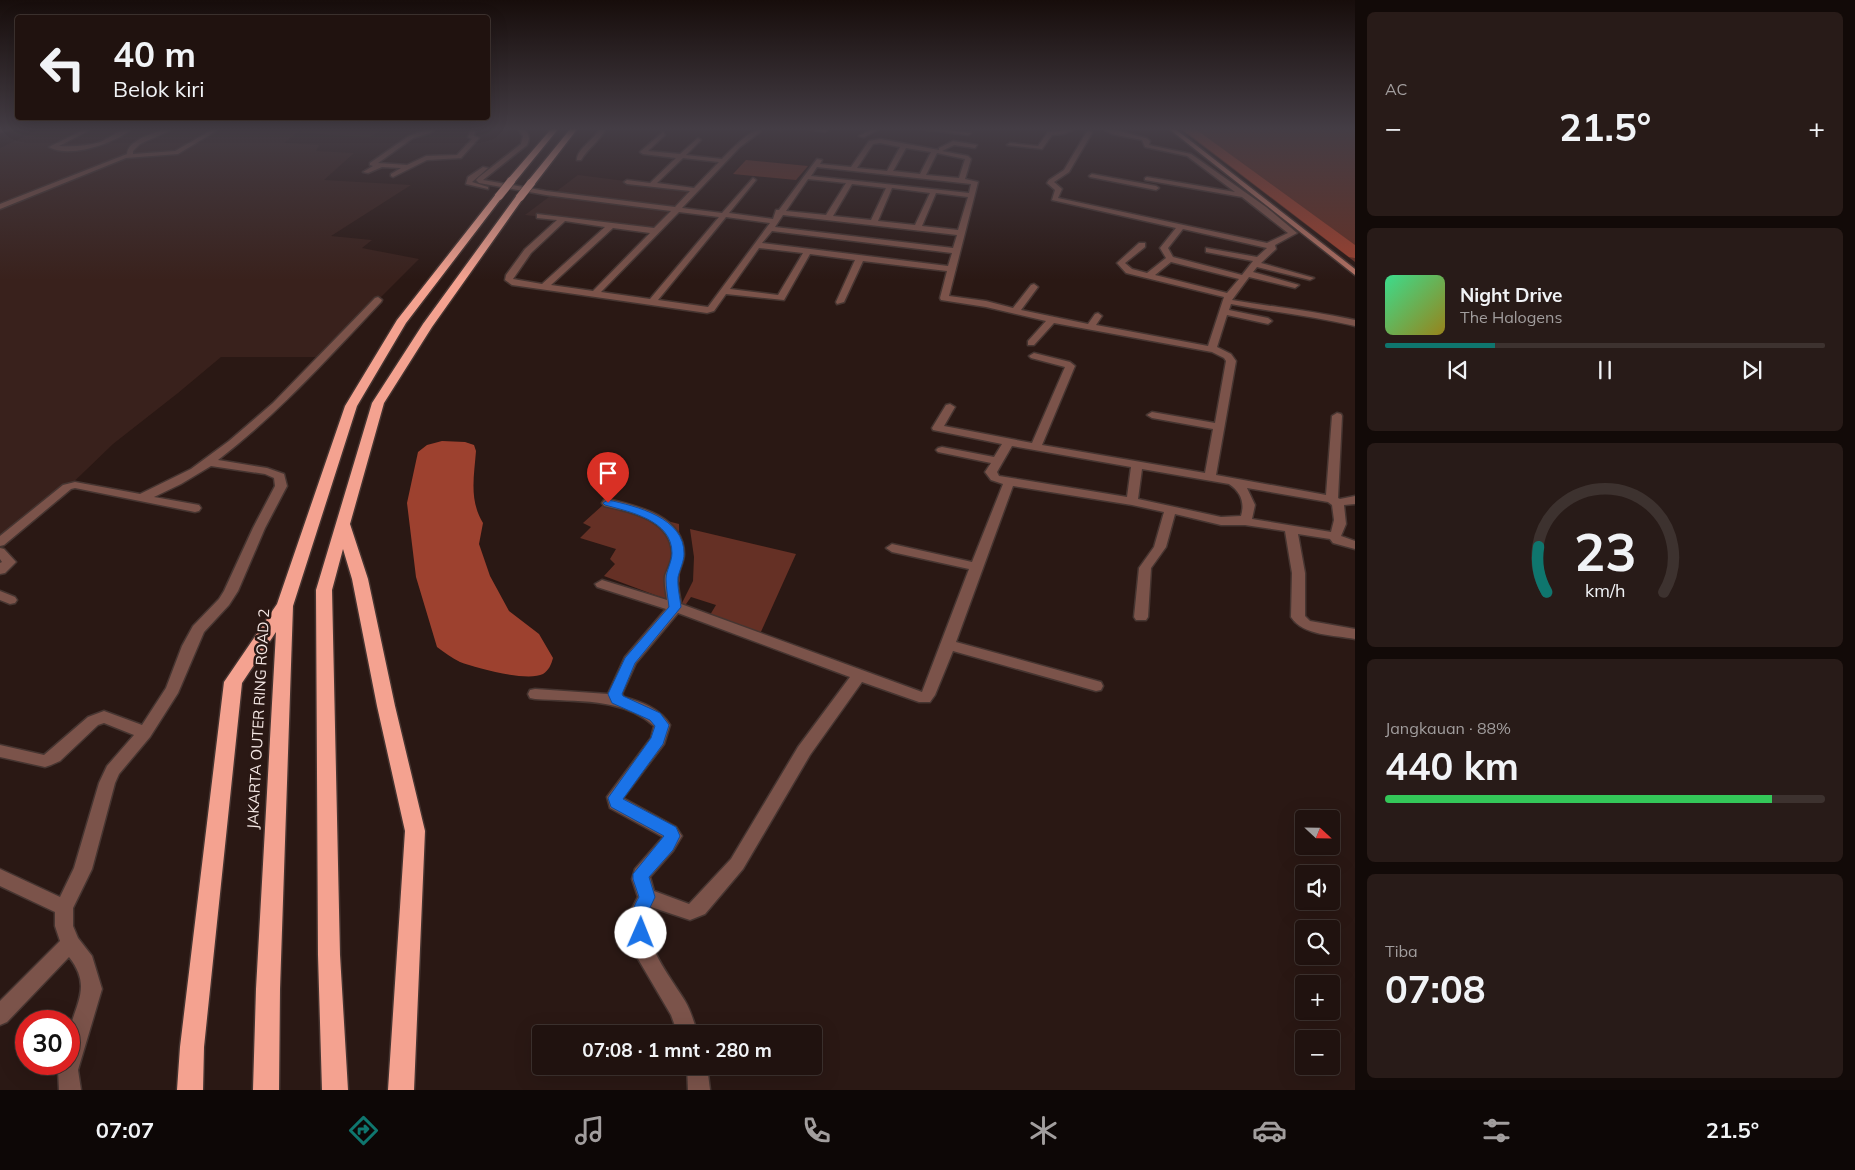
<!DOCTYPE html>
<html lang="id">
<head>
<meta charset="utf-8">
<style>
	:root { --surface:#20120f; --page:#281b18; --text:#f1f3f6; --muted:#a29e9e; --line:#3d322f; --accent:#0f766e }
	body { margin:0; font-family:Mulish,sans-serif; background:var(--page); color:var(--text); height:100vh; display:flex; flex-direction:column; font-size:19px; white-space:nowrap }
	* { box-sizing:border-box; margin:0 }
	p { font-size:16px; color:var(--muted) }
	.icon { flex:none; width:28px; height:28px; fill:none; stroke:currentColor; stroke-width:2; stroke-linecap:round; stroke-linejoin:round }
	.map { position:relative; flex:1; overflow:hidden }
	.sheet { display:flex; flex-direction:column; gap:12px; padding:12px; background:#120a08; width:500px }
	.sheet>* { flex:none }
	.banner { position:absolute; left:15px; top:15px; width:475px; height:105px; border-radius:5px; box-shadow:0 5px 20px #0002,0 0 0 1px var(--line); background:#20120f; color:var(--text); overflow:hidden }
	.needle { width:32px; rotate:112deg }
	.buttons { position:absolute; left:1295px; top:810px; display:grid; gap:10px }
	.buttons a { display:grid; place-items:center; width:45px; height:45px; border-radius:5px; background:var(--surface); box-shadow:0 5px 20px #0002,0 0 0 1px var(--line); font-size:25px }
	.speed { position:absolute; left:15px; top:1010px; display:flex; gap:10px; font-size:25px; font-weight:700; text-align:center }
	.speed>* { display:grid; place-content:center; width:65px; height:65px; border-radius:50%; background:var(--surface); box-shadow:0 5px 20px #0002,0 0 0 1px var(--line); line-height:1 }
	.speed .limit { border:8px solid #d22; background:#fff; color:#111 }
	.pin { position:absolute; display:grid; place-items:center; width:42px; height:42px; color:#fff; margin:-51px -21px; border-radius:50% 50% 50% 0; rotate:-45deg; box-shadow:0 0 5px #0007 }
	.pin .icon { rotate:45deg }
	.me { position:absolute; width:55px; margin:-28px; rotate:1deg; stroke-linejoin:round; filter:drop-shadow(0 0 4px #0008) }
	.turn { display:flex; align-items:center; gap:18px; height:105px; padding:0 15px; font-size:22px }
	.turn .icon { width:65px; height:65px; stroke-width:2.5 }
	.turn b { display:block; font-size:35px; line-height:42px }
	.big { font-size:38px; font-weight:700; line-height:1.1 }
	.sheet .card { flex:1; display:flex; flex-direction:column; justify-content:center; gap:8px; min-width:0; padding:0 18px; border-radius:8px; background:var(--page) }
	.sheet .dial { align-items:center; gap:0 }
	.dial svg { height:130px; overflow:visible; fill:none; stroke:var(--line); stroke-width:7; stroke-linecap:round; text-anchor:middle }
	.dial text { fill:var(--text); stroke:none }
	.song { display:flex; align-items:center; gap:15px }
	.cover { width:60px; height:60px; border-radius:8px; background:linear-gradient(135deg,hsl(150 70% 55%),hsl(50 70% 35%)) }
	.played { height:5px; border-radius:2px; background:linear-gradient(90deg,var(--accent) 25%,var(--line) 25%) }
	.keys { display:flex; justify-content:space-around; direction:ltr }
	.heat { display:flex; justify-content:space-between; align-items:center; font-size:28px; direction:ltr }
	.charge { height:8px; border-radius:4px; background:linear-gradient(90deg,#34c759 88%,var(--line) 0) }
	.trip { position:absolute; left:532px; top:1025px; width:290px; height:50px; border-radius:5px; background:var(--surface); box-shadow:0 5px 20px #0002,0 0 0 1px var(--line); font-weight:700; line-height:50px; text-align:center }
	.tabs { display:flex; height:80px; justify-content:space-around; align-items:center; background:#0d0706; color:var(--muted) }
	.tabs .icon { width:35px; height:35px }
	.tabs .selected { color:var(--accent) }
	.tabs b { font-size:22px; color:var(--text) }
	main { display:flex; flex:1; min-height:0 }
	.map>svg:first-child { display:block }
</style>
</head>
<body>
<main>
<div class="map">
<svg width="1355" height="1090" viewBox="0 0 1355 1090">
	<rect width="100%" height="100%" fill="#2a1814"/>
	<!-- built -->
	<g fill="#39211c">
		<path d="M42,128H394L379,131L370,137L328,135L299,131L284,143L319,145L316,151L354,153L324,180L411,185L331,236L372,240L362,248L419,259L321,357H221L178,393L113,444L59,496L0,540V148Z"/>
		<path d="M578,175L696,190L659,230L525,215Z"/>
	</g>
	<!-- green -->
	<g fill="#653025" fill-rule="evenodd">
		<path d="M1179,128H1355V262Z"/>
		<path d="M746,160L808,166L796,180L733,174Z"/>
		<path d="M603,505L679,524L680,581L671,601L604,576L615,564L610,559L616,549L580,538L591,527L583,523Z"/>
		<path d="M690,529L796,554L760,634L680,607L693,581L694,557ZM691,597L716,605L710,615L684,607Z"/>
	</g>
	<!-- water -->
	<path fill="#9d412f" d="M442,441L465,442L474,445L476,451C474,477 469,500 483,523L479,544L490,576L509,611L539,634L553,658C551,665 549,670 543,674C527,682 476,668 460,662C452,658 444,652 437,647L416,577L407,503L418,452L427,445Z"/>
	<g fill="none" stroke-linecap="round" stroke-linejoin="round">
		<!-- river -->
		<path fill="#9d412f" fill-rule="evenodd" d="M1181,128H1194L1355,245V258L1349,257Z"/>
		<!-- street casing -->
		<g stroke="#463531" stroke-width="3">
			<g id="street">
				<path d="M0,128H18L0,132Z"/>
				<path d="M87,128H94L59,146C73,147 87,146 100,142C110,138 122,127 133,128C116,143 70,159 49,147Z"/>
				<path d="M169,128H176L140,144L133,151V154L175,151L215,128H221L178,154L126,158L0,209V204L127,154C128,139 157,132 169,128Z"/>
				<path d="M431,128H437L430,133L413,138L378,163L407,165L426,156L457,155L472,139L468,137L471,130L468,128H476L474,136L479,138L461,158L427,160L393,177L391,176V174L401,168L382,167L368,173L363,172L373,166L370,165V163L409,136Z"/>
				<path d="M517,128H523C528,133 531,137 527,145L483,180L546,191L675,207L690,191L627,184L624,182L627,180L650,183L676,158L643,154L640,152L641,151L663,132L665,135L648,151L680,154L698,138L701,140L686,155L722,159C730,151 749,130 760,130V132L740,147L682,208L722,213L753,178L756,180L729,213L773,219L776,210H779L817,159L822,160L820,164L851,167L869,141L880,139L939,150V148L953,141L977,145L975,148L954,145L942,151L968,156L971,159L965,179L978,182L949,296L986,301L1013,308L1031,285L1034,284L1038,287L1021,310L1088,324L1095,314L1098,313L1102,316L1096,325L1208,346L1224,297L1126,273L1117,263L1139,243H1145V247L1125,263L1132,269L1147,273L1166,258L1160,248L1176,228L1052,200L1055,190L1047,183L1049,180L1064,170L1086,133L1089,131L1092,133L1069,172L1054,182L1062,189L1058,198L1267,243L1288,233L1242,197L1145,180V178L1147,177L1235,192L1187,156L1145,147L1142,140L1112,134L1101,128C1108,127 1137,136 1146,138L1150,141L1149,145L1191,154L1266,207L1297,233L1275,245L1276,249L1261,263L1314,278L1310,280L1257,267L1253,272L1299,285L1295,288L1249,277L1232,300C1273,307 1314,311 1355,320V326C1314,316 1272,312 1231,304L1229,310L1268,318L1272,321L1268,324L1227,315L1217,347L1231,354L1236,361L1216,475L1326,495L1332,416L1337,413L1341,414L1342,416L1338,498L1340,499L1355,496V504L1344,505L1346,524L1341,536L1355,541V549L1333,543L1330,539L1298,534L1305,573V616L1310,621L1355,629V639C1335,635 1303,636 1291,617L1292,573L1285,531L1245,525H1221L1175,514L1166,547L1151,568L1148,617L1146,620H1136L1134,617L1139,568L1154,547L1164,512L1132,505L1013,486L956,642L1101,682L1103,686L1101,690L1096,691L953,651L935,695L930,702H919L862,682L810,755L743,869L705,914L690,920L651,907C636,936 670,976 685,1001C691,1011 694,1023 698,1034H678L671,1015L634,952L629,914L638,897L632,879L635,869L663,837L610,808L607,797L651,738L654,726C623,697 575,702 535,699L530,698L528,694L530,690L535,689L608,694L625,657L666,609L597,587L595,584L602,580L667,600C666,592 664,584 665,576C667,569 672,562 672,554C671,519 630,512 604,506L602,503L604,500L608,499C638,506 684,516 684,554C684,562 679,569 678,577C677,586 680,596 681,604L922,692L969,569L892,552L886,548L892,544L972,562L1003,484L991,480L985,472L991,463L938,452L936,450L938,448L942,447L994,457L1002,444L933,430L932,428L946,405L950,404L955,407L944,426L1032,443L1065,367L1031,358L1029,356L1034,353L1070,362L1075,366L1042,445L1205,473L1213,429L1152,418L1147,415L1152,412L1215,423L1226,361L1224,358L1212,352L1054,323L1034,345H1028V341L1046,321L986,307L941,300L940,298L947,271L863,261L844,302L837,304L836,302L855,260L810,254L784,300L726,294L714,311L707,313L512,285L505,280L506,275L525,249L557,220L537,218V214L654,228L671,211L546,195L479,183L476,180L479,177L521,144L523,136ZM880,143L900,147L887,171L857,168L873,144ZM906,148L931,152L920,174L893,171ZM937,153L965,159L959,178L926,175ZM683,158L719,162L694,188L657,183ZM817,167L971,184L969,193L811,176ZM808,179L846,183L826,215L786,211ZM852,184L886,188L871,220L833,216ZM892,188L930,193L915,225L878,221ZM936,193L968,197L958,230L922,226ZM679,212L719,217L650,299L601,292ZM783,215L957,235L953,248L775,227ZM726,217L770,223L708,307L658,300ZM565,221L605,227L542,284L513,279L531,253ZM613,228L650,233L593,291L551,285ZM1183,229L1267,248L1257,257L1206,248V252L1253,261L1242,275L1173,257L1168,248ZM772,231L952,253L948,266L762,243ZM759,248L803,253L778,295L730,289ZM1171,262L1239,279L1227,293L1155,275ZM1012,446L1131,467L1127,497L999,476L997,472ZM1142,469L1229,484C1241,492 1245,503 1241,516L1221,517L1138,499ZM1247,488L1328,502L1332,505L1334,520L1331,532L1252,519L1255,505ZM678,613L850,677L798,747L731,859L689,904L654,891L650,877L673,851L682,836L676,827L623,798L664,744L670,725C660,708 641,702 624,697L622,694L636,663Z"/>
				<path d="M600,128H606C600,141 588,148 581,160H577C577,148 595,140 600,128Z"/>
				<path d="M776,128H783L780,130Z"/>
				<path d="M802,128H818L828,130L825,132Z"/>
				<path d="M874,128H881L864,137L859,136Z"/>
				<path d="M913,128H930L971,133L968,135Z"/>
				<path d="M1071,128H1078L1063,134L1052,135L1042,149L1007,145L1010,143L1038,146L1048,132L1060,131Z"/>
				<path d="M483,167L488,168L472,182L488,187V189L466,184L468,177Z"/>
				<path d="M1092,174L1156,186L1159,188L1156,190L1090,177L1089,176Z"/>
				<path d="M378,297L382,300L381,302C329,357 278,414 218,460L267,468L284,474L287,486L265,528L238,591L229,605L204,632L178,693L150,737L119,774L115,783L92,869L73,908V926L78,938L92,956L102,989L78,1070L81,1090H59L58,1070L60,1064H69C69,1054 67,1042 69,1032C76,1002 92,986 69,957L7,1022L0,1025V1001L60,941L55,926V912L0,886V869L60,897L74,868L99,783L107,766L134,735L104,723L98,725L60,761L51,765L45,767L0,757V745L44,755L88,717L104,711L142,725L166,688L182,646L193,626L219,599L224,591L253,528L275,486L274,478L265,474L211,466L181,484L154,497L199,505L201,508L199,511L195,512L75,488L71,489L4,545L0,546V536L63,485L75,482L140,494L191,469L229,441L273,403L375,298Z"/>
				<path d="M0,548L4,549L16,562L5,573L0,574V563L2,562L0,559Z"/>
				<path d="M0,591L15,597L17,600L15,603L10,604L0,600Z"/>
				<path d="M687,1066H707L710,1090H688Z"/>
			</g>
		</g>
		<!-- secondary casing -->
		<g stroke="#463531" stroke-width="3">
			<path id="secondary" d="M1168,128H1174L1355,269V275Z"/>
		</g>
		<!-- highway casing -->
		<g stroke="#463531" stroke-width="3">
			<g id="highway">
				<path d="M552,128H559L514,183H508V179Z"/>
				<path d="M571,128H578L534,185H528V181Z"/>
				<path d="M496,194L503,196L406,323L357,406L293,606L280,989L279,1090H253L256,989L276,632L242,683L204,1047L203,1090H177L180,1047L224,682L277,604L345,406L397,320Z"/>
				<path d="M517,195L524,197L432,327L384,403L350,524L368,579L395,706L425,831L414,1090H388L405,831L377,706L352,579L343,549L332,590L340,955L348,1090H322L318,955L316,590L372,403L423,324Z"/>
			</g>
		</g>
		<!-- street -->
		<use href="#street" fill="#7b534a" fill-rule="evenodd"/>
		<!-- secondary -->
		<use href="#secondary" fill="#b17062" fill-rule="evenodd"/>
		<!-- highway -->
		<use href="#highway" fill="#f4a290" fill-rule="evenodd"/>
		<!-- highway-bridge casing -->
		<g stroke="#463531" stroke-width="9" stroke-linecap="butt">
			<g id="highway-bridge">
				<path d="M499,196L511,181"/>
				<path d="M520,197L531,183"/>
			</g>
		</g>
		<!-- highway-bridge -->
		<use href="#highway-bridge" stroke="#f4a290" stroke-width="8"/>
	</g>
	<!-- sky -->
	<linearGradient id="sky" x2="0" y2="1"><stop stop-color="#170d0b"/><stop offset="0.46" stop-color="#443d45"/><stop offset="1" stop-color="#443d45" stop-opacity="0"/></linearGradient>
	<rect width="1355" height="280" fill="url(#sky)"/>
	<!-- route -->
	<path fill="#1a73e8" stroke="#114b97" d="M608,500C636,506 685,518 684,554C684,561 680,569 678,577C677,586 680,598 681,607L635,663L622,694L623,696L660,713L669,725L663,744L623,799L676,827L680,836L673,850L649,877L655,897L647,914L649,933L647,939L641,941L635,939C628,923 631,911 639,897L633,879V874L664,836L611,807L608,798L651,738L655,726L650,720L612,703L608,694L625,658L669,607C668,598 666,588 666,579C666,571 672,562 672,553C672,520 630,512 605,505L603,503Z"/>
	<g text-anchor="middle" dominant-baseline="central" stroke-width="5" stroke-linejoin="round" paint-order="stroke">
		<!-- street labels -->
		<g font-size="15" fill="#f5e8e5" stroke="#2a1814">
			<text transform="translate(258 719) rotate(-87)">JAKARTA OUTER RING ROAD 2</text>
		</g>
	</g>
</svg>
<div class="buttons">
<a><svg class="needle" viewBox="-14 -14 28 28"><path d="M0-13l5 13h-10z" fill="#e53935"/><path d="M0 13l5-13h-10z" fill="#a29e9e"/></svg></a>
<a><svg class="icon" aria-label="sound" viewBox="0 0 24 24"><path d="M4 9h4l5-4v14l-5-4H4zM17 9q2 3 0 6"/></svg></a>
<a><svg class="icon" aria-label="search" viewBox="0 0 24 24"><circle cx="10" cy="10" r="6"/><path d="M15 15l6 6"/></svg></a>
<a>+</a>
<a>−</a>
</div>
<div class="speed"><div class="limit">30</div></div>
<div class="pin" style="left:608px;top:503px;background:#d93025"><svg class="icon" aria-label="arrive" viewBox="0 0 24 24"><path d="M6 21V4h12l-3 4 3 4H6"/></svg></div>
<svg class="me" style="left:641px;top:933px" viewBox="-20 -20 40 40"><circle r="19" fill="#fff"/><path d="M0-13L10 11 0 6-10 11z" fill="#1a73e8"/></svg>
<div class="trip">07:08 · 1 mnt · 280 m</div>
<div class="banner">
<div class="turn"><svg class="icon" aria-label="left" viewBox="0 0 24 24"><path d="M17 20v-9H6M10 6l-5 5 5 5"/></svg><div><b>40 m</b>Belok kiri</div></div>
</div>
</div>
<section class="sheet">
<div class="card"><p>AC</p>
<div class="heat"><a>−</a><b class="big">21.5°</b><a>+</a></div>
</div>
<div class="card">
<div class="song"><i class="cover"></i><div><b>Night Drive</b><p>The Halogens</p></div></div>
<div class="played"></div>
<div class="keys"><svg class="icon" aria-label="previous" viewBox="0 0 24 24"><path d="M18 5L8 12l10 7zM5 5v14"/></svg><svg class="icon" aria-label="pause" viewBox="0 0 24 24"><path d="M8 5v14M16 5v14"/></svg><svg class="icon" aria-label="next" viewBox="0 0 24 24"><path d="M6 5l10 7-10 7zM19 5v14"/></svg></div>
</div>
<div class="card dial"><svg viewBox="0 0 100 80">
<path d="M14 69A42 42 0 1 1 86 69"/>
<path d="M14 69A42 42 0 0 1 9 41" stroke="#0f766e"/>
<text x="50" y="56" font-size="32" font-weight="700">23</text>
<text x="50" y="72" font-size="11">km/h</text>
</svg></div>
<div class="card"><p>Jangkauan · 88%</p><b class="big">440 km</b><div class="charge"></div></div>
<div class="card"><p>Tiba</p><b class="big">07:08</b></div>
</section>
</main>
<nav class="tabs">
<b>07:07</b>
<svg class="icon selected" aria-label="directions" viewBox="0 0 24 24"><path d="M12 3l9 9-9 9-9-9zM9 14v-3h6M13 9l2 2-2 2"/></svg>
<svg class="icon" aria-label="music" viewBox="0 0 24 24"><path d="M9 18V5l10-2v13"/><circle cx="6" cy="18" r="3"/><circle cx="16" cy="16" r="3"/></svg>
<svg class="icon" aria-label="phone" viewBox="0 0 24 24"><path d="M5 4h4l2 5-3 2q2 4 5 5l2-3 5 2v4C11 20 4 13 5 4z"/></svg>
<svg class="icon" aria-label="climate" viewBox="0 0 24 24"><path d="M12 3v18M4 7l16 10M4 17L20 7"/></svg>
<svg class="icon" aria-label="car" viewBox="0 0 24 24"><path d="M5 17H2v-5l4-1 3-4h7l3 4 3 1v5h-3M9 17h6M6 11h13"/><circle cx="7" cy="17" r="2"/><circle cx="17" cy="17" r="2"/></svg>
<svg class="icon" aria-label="filters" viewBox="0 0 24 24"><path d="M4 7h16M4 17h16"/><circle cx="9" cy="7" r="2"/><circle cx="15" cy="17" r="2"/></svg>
<b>21.5°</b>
</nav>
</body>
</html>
